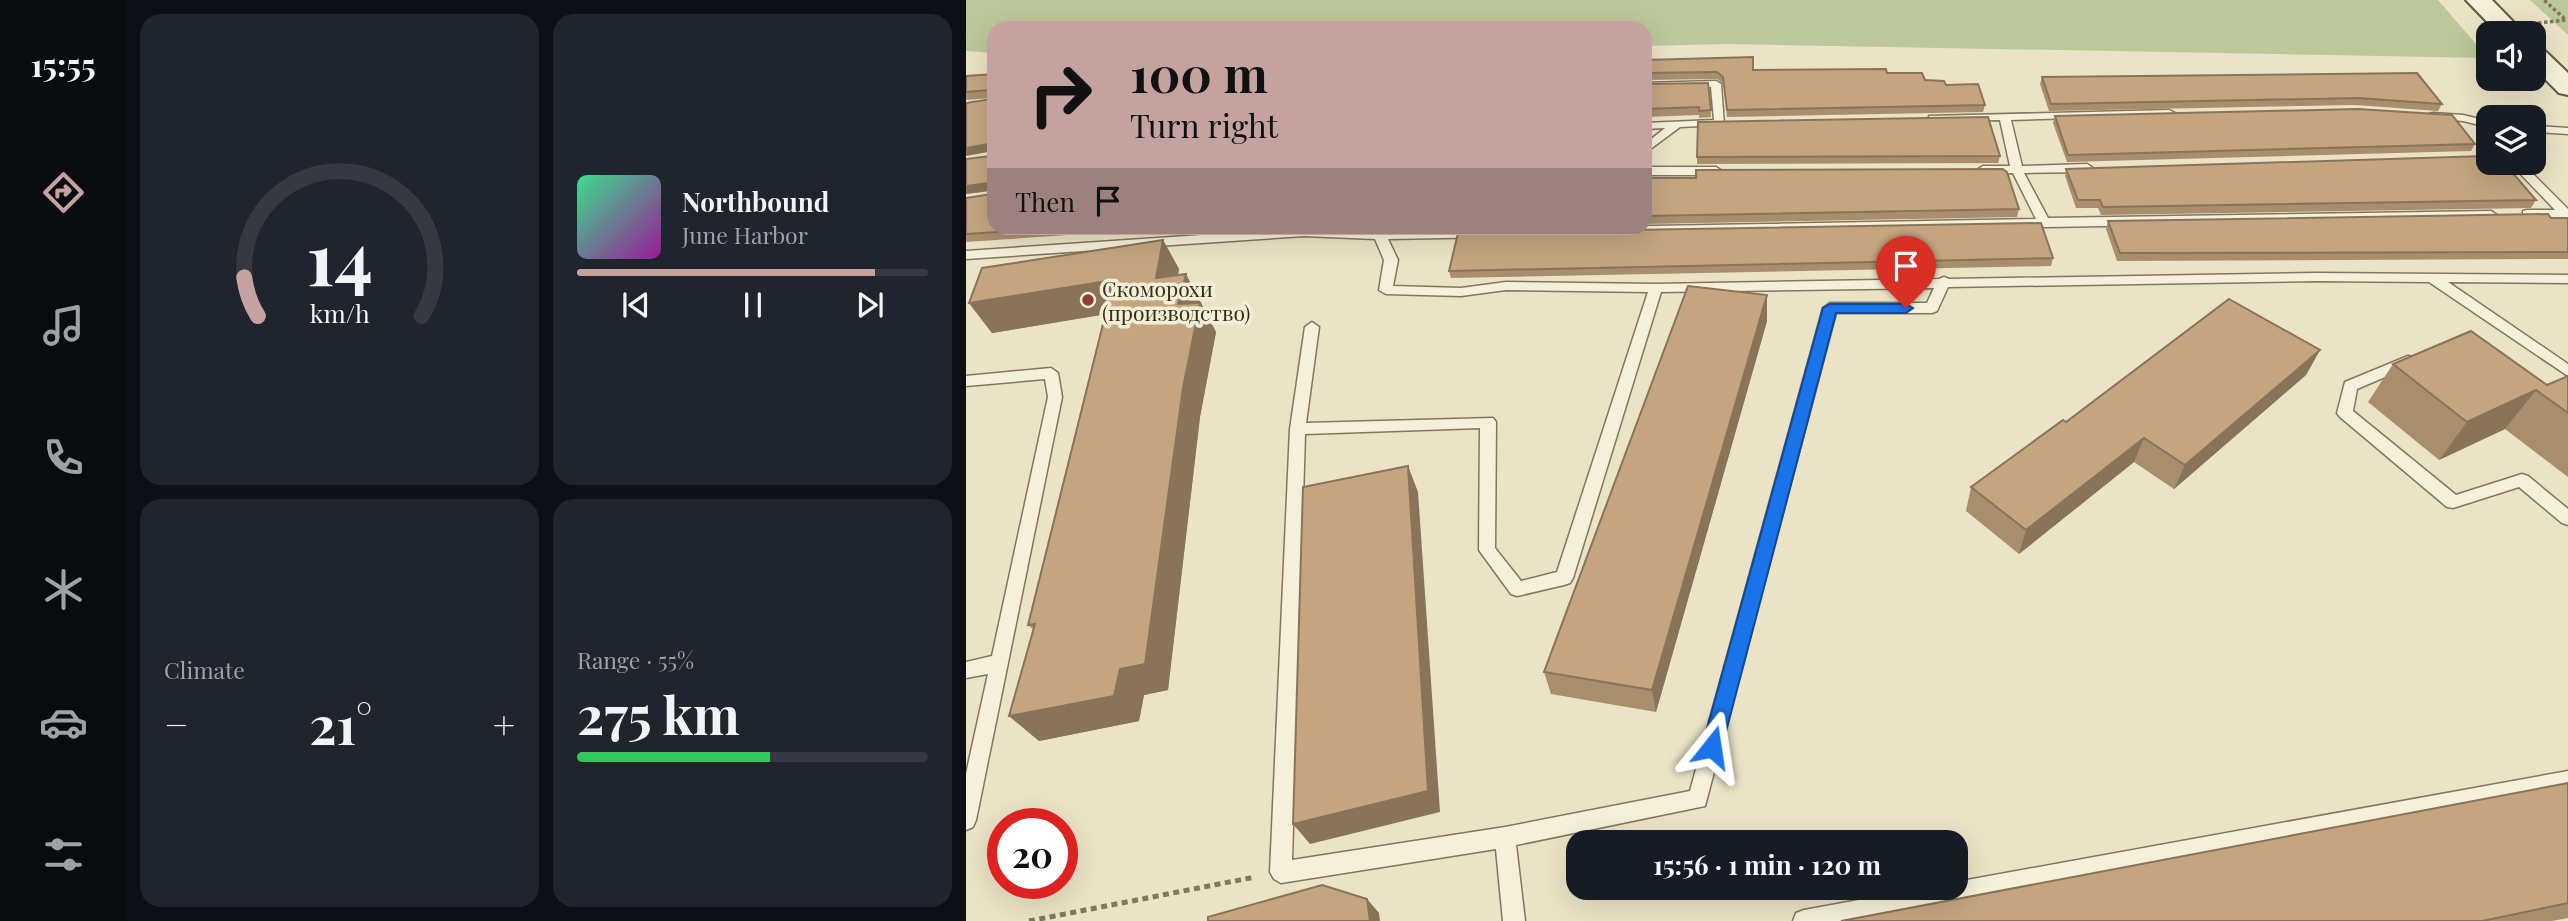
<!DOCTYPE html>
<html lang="en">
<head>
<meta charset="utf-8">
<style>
	:root { --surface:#171b24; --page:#20242c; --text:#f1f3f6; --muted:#9ea1a6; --line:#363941; --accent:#c4a29f }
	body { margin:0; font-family:"Playfair Display",serif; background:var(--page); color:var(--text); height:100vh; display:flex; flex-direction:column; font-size:26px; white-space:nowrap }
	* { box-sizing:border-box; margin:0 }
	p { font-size:23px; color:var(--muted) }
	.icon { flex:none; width:38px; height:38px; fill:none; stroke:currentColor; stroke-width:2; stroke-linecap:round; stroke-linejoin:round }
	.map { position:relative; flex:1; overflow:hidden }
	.sheet { display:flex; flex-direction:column; gap:14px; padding:14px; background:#0d0f14; width:840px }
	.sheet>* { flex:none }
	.top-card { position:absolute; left:21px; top:21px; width:665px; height:214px; border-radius:21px; box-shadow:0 7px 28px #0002; background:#c4a29f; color:#111; overflow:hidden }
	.controls { position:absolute; left:1510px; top:21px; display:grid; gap:14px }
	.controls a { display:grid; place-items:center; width:70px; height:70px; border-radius:14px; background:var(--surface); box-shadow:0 7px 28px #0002; font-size:35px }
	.speed { position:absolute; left:21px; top:808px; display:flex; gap:14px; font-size:35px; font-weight:700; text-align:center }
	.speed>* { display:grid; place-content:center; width:91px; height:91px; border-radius:50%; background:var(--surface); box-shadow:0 7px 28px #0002; line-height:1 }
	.speed .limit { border:10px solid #d22; background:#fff; color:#111 }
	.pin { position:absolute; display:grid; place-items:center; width:60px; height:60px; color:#fff; margin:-72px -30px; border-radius:50% 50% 50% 0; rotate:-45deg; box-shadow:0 0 7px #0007 }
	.pin .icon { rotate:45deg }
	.me { position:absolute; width:77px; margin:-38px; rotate:15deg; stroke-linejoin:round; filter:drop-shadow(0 0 5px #0008) }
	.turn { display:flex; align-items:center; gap:24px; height:147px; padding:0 28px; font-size:32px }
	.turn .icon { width:91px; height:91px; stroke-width:2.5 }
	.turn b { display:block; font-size:49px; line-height:60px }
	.then { display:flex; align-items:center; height:66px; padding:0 28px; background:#0003; gap:14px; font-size:26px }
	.big { font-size:52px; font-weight:700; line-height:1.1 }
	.sheet .tile { flex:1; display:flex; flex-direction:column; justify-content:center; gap:10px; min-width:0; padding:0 24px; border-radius:21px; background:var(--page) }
	.sheet .dial { align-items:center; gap:0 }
	.dial svg { height:182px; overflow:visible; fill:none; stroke:var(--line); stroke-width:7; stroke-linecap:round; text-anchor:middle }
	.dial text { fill:var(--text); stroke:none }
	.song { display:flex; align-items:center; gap:21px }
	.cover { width:84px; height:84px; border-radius:10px; background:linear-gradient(135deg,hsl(150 70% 55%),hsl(300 70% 35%)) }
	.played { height:7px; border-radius:4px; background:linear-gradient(90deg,var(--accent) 85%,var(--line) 85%) }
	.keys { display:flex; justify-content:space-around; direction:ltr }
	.heat { display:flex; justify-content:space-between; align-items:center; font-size:38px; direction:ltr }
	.charge { height:10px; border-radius:5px; background:linear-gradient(90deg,#34c759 55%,var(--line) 0) }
	.sheet .tiles { flex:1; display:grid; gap:14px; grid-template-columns:repeat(2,1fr) }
	.trip { position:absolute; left:600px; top:830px; width:402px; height:70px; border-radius:21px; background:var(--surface); box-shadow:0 7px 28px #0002; font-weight:700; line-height:70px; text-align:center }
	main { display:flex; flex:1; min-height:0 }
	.tab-bar { display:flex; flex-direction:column; width:126px; justify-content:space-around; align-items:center; background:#090b0e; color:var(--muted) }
	.tab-bar .icon { width:49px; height:49px }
	.tab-bar .selected { color:var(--accent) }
	.tab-bar b { font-size:32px; color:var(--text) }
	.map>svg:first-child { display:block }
</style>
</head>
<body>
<main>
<nav class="tab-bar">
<b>15:55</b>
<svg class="icon selected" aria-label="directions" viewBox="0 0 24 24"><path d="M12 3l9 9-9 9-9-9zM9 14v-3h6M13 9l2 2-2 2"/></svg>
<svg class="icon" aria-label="music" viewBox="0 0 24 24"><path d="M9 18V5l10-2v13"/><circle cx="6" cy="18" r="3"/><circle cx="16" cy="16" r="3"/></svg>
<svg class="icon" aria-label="phone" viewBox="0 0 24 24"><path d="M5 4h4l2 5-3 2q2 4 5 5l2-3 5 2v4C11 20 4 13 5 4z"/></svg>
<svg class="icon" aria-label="climate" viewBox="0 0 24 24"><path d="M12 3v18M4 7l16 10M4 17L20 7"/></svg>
<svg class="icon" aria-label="car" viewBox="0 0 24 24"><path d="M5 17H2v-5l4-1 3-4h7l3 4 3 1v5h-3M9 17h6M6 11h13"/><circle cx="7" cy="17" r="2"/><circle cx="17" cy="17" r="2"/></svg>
<svg class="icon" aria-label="filters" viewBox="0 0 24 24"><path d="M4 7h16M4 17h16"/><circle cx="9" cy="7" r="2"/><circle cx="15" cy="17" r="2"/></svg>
</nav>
<section class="sheet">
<div class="tiles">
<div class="tile dial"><svg viewBox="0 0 100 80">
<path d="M14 69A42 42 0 1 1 86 69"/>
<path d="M14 69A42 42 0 0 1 8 52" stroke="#c4a29f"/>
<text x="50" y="56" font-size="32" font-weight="700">14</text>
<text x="50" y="72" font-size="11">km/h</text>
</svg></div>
<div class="tile">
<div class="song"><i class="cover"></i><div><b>Northbound</b><p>June Harbor</p></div></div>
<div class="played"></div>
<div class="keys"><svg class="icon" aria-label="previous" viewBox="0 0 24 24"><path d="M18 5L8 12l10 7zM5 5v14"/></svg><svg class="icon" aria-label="pause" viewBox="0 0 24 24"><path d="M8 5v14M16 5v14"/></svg><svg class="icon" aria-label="next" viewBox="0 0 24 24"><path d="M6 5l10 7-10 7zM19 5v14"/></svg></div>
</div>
<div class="tile"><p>Climate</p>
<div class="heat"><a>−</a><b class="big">21°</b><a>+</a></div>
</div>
<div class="tile"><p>Range · 55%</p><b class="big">275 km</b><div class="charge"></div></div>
</div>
</section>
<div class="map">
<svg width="1602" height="921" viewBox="0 0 1602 921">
	<rect width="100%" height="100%" fill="#eae3c6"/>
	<!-- green -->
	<g fill="#bcc79b">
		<path d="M0,0H1472L1522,58L760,44L679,46V28H28V53L0,51Z"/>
		<path d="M1564,0H1602V35Z"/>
	</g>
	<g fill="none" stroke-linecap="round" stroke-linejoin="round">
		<!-- lane casing -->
		<g stroke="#83765e" stroke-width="3">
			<g id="lane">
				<path d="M750,81L755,84L758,125L714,127L679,153V144L699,128L679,129V123L748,120L745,87L679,89V83Z"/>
				<path d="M1203,110L1209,113L1207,115L1045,120L1056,166L1121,164L1127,168L1121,172L1058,173L1082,218L1525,211L1531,215L1525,219L422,239L432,260L427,286L495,288L540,282L690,284L973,279L978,277L983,279L1349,273L1602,275V283L1482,282L1602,364V376L1463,282L1349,281L982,287L971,311L966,313H870L739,806L550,845L559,921H537L530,849L315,883L308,879L304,872L324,429L339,327L346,322L353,327L340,423L527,418L530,422L529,548L555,581L591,572L682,292L540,290L495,296L420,294L413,290L418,260L409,239L338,236L0,259V251L338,228L414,231L1070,219L1047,173L1017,174L1011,170L1017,166H1044L1034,120L967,121L963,120V116ZM968,288L961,303H864L857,308L724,791L539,827L326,860L339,434L514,428L513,550L545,594L551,596L598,585L604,583L607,578L695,292Z"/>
				<path d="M1467,113L1497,115L1522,121V127L1497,121L1463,118V114Z"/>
				<path d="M1568,126L1602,128V134L1568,132Z"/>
				<path d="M1544,163H1556L1602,209V218L1557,217V211L1561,210H1589Z"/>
				<path d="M679,167H750L756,171L750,175H679Z"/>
				<path d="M1442,356L1447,357L1449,361L1447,365L1391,389L1387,411L1490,495L1556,474L1562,476L1602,509V525L1596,523L1553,487L1487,508L1481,507L1374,417L1371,413L1379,382Z"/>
				<path d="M85,368L92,373L96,397L10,820L7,827L0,830V774L22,674L0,678V662L26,656L82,397L79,379L0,386V376Z"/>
				<path d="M1602,771V791L897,921H827L830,913L838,910L964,887H990V882Z"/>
			</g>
		</g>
		<!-- secondary casing -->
		<g stroke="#655741" stroke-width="4">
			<g id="secondary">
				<path d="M1500,0H1526L1558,33H1532Z"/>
				<path d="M1568,46L1577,49L1602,73V95L1593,93L1568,68Z"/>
			</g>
		</g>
		<!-- path-far1 -->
		<path stroke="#83765e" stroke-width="3.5" stroke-dasharray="3.5 2.5" stroke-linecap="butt" d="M1572,23L1600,20L1578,0"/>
		<!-- path -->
		<path stroke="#83765e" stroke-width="5" stroke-dasharray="6 4.5" stroke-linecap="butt" d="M63,921L289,877"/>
		<!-- lane -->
		<use href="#lane" fill="#f5f0d9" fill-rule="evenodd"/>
		<!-- secondary -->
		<use href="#secondary" fill="#f5f0d9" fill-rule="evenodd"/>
	</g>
	<!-- wall -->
	<g fill="#a98e6e">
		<path d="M679,60L787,70L921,73L980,85L1019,105L1017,112L761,117L758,84L751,79L679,80Z"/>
		<path d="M28,74V228H205L0,242V198L26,194L25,191L0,194L25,156L26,99V98L0,100V76Z"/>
		<path d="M1076,77L1476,104L1472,111L1389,105L1083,111L1074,84Z"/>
		<path d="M742,83L745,117L733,118V115L679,117V84Z"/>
		<path d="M1089,116L1509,144L1505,151L1101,162L1087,123Z"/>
		<path d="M1034,156L1032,163L731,164V157Z"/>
		<path d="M1527,165L1570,200L1565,208L1135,215L1132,208H1110L1099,176L1100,169Z"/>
		<path d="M679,178L1053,209L1051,217L679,224Z"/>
		<path d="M1602,218V259L1151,261L1140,229L1142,221Z"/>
		<path d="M197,240L213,269L212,275L236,304V306L250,332L234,417L202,690L178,695L173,721L73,741L43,716L68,630L62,625L139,314L26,333L3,303Z"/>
		<path d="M1087,258L1085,266L485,278L483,271Z"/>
		<path d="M801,295V321L690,712L585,694L578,672Z"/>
		<path d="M1354,350L1340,375L1208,489L1168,462L1053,554L1000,511L1005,487L1100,422Z"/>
		<path d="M1427,364L1581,385L1602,376V477L1539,429L1473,460L1402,402Z"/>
		<path d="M1602,783V918L1586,921H875Z"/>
	</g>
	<!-- shaded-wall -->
	<g fill="#89745a">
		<path d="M23,144L28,151L0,156V148Z"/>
		<path d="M23,183L28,190L0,194V186Z"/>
		<path d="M197,240L213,269L207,308L190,278Z"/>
		<path d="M220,274L250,332L234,417L202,690L178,695L173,721L73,741L43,716L154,669L212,304Z"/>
		<path d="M148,280L166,310L26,333L3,303Z"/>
		<path d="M801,295V321L690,712L686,690Z"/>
		<path d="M1354,350L1340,375L1208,489L1219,465Z"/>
		<path d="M1570,390L1539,429L1473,460L1501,422Z"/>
		<path d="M1178,438L1168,462L1053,554L1060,530Z"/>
		<path d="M442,466L452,492L474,812L344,844L327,824Z"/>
		<path d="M401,899L413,913L414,921H404Z"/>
	</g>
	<!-- building -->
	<g fill="#c4a580" stroke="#89745a" stroke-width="2">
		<path d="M787,57V70L920,69L921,73H956L959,80L978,81L980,85L1012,84L1019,105L761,110L757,77L751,72L679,73V60Z"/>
		<path d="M1451,73L1476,104L1392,98L1085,104L1076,77Z"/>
		<path d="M28,74V228H94L0,234V198L26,194L23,183L0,186V159L25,156L23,144L0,148V103L26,99L23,90L0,92V76Z"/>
		<path d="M742,83L745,110L733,111V107L679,109V84Z"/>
		<path d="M1392,109L1486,115L1509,144L1102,155L1089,116Z"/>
		<path d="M1022,117L1034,156L731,157L732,122Z"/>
		<path d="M1519,156L1522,160V163H1525L1527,165H1540L1570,200L1137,207L1134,200H1112L1100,169Z"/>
		<path d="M1037,169L1041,172L1053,209L679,216V178H730V170Z"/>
		<path d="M1582,214L1585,218H1602V252L1154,253L1142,221Z"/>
		<path d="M1075,223L1087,258L483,271L492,233Z"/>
		<path d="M197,240L190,278L220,274L212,304L234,303L217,388L179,664L154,669L148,696L43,716L69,624L62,625L148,280L3,303L16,268Z"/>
		<path d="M722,286L801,295L686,690L578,672Z"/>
		<path d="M1263,299L1354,350L1219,465L1178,438L1060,530L1005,487L1097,420L1100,422Z"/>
		<path d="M1505,331L1581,385L1602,376V413L1570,390L1501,422L1427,364Z"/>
		<path d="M442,466L462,791L327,824L337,487Z"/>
		<path d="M1602,783V903L1516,921H875Z"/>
		<path d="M356,885L401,899L404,921H242V917Z"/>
	</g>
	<!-- route -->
	<path fill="#1a73e8" stroke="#114b97" stroke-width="2" d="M864,304H940L947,308L940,313H870L756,747L753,754L746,756L739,754L736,747L857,308Z"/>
	<!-- markers -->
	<circle fill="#8c3e34" stroke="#f2edd5" stroke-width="2.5" cx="122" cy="300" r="7"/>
	<g text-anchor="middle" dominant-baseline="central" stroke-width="7" stroke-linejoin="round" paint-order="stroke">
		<!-- poi labels -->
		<g font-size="21" fill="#352d20" stroke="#f2edd5" text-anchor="start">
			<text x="136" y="288">Скоморохи<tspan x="136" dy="24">(производство)</tspan></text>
		</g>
	</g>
</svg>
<div class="controls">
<a><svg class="icon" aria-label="sound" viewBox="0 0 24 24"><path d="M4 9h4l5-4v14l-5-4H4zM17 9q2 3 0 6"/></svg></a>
<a><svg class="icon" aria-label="layers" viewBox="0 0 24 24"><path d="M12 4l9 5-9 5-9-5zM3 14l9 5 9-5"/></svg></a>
</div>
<div class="speed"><div class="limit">20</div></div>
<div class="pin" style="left:940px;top:308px;background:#d93025"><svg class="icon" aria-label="arrive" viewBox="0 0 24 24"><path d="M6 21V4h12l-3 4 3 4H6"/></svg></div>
<svg class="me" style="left:746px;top:747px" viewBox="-20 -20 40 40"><path d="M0-17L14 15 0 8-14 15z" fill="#1a73e8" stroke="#fff" stroke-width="4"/></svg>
<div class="trip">15:56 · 1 min · 120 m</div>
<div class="top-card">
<div class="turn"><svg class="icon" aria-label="right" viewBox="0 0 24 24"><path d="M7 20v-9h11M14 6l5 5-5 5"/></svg><div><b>100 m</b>Turn right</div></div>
<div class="then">Then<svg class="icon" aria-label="arrive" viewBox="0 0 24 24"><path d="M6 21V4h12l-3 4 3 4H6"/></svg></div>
</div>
</div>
</main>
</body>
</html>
